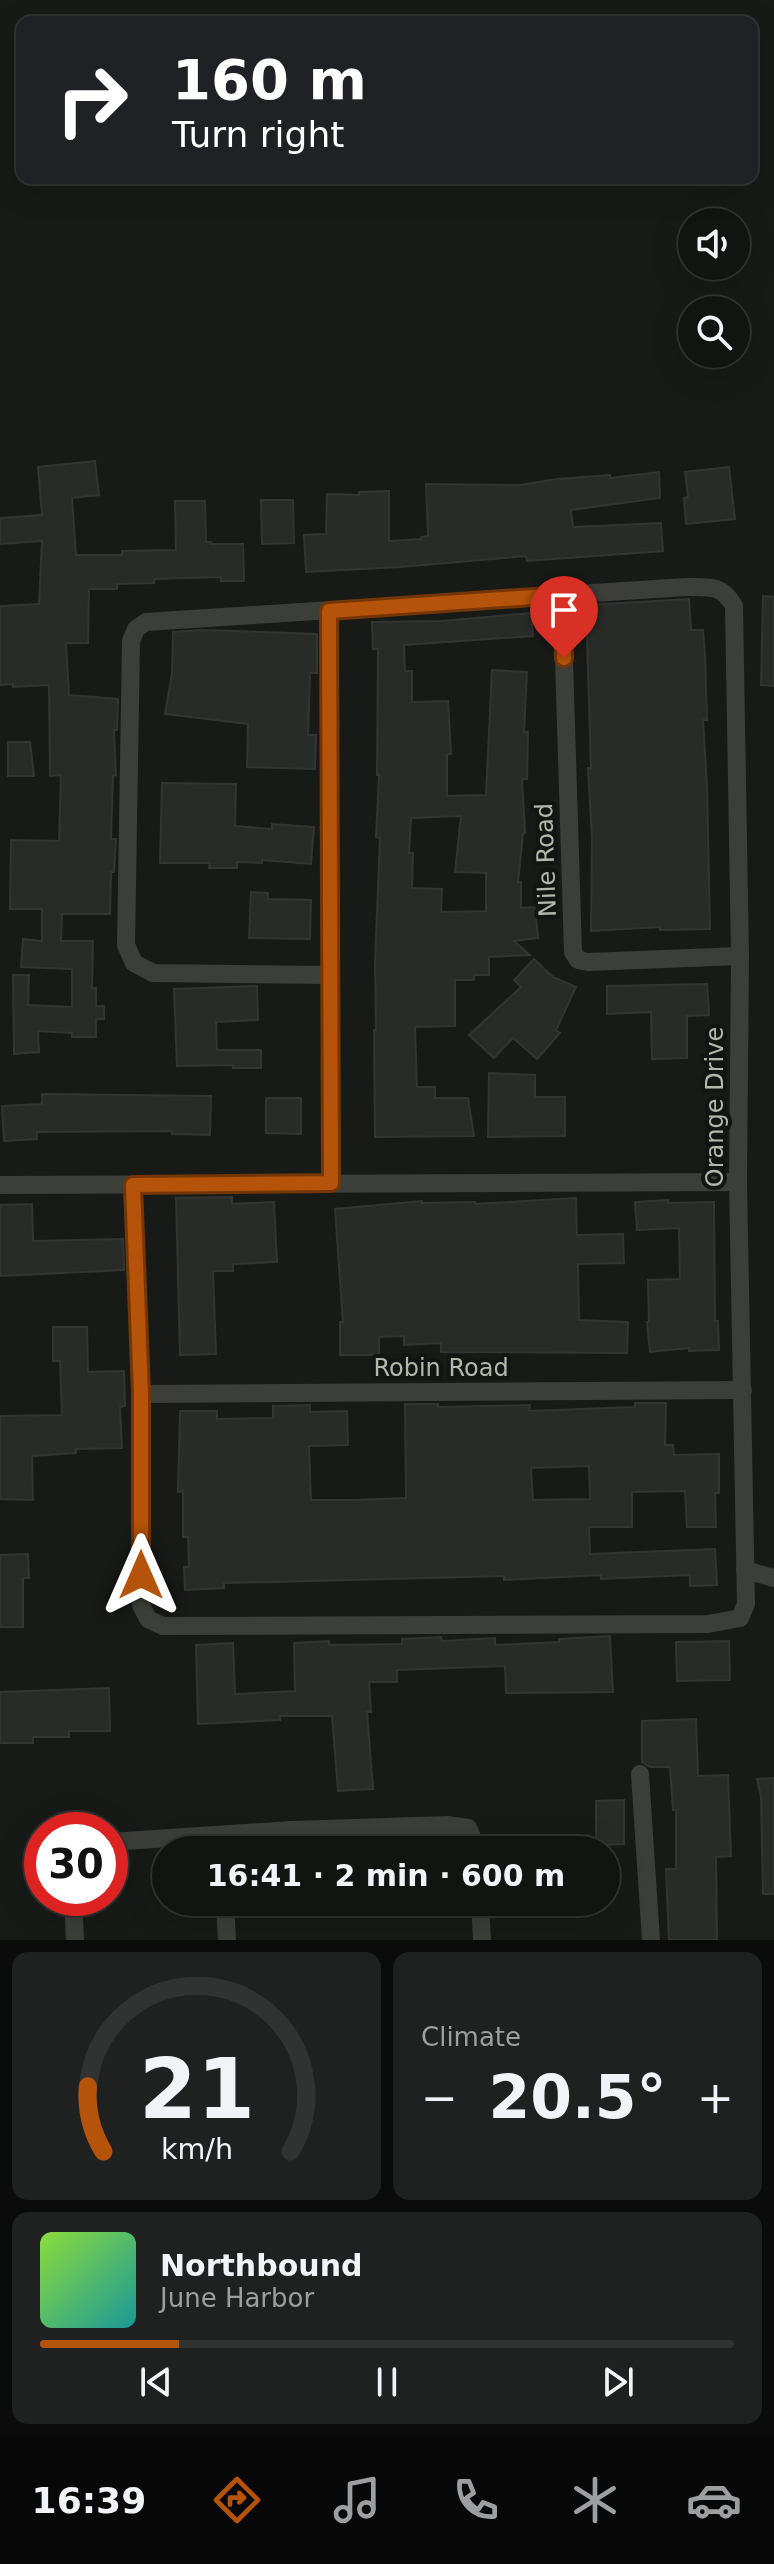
<!DOCTYPE html>
<html lang="en">
<head>
<meta charset="utf-8">
<style>
	:root { --surface:#121412; --page:#1f2120; --text:#f1f3f6; --muted:#9c9e9f; --line:#313332; --accent:#b45309 }
	body { margin:0; font-family:"DejaVu Sans",sans-serif; background:var(--page); color:var(--text); height:100vh; display:flex; flex-direction:column; font-size:30px; white-space:nowrap }
	* { box-sizing:border-box; margin:0 }
	p { font-size:26px; color:var(--muted) }
	.icon { flex:none; width:44px; height:44px; fill:none; stroke:currentColor; stroke-width:2; stroke-linecap:round; stroke-linejoin:round }
	.map { position:relative; height:1940px; overflow:hidden }
	.drawer { display:flex; flex-direction:column; gap:12px; padding:12px; background:#0a0b0a; flex:1 }
	.drawer>* { flex:none }
	.top-card { position:absolute; left:16px; top:16px; width:742px; height:168px; border-radius:16px; box-shadow:0 8px 32px #0002,0 0 0 2px var(--line); background:#202124; color:#fff; overflow:hidden }
	.tools { position:absolute; left:678px; top:208px; display:grid; gap:16px }
	.tools a { display:grid; place-items:center; width:72px; height:72px; border-radius:50%; background:var(--surface); box-shadow:0 8px 32px #0002,0 0 0 2px var(--line); font-size:40px }
	.speed { position:absolute; left:24px; top:1812px; display:flex; gap:16px; font-size:40px; font-weight:700; text-align:center }
	.speed>* { display:grid; place-content:center; width:104px; height:104px; border-radius:50%; background:var(--surface); box-shadow:0 8px 32px #0002,0 0 0 2px var(--line); line-height:1 }
	.speed .limit { border:12px solid #d22; background:#fff; color:#111 }
	.pin { position:absolute; display:grid; place-items:center; width:68px; height:68px; color:#fff; margin:-82px -34px; border-radius:50% 50% 50% 0; rotate:-45deg; box-shadow:0 0 8px #0007 }
	.pin .icon { rotate:45deg }
	.me { position:absolute; width:88px; margin:-44px; rotate:0deg; stroke-linejoin:round; filter:drop-shadow(0 0 6px #0008) }
	.turn { display:flex; align-items:center; gap:28px; height:168px; padding:0 24px; font-size:36px }
	.turn .icon { width:104px; height:104px; stroke-width:2.5 }
	.turn b { display:block; font-size:56px; line-height:68px }
	.big { font-size:60px; font-weight:700; line-height:1.1 }
	.drawer .card { flex:1; display:flex; flex-direction:column; justify-content:center; gap:12px; min-width:0; padding:0 28px; border-radius:16px; background:var(--page) }
	.drawer .dial { align-items:center; gap:0 }
	.dial svg { height:208px; overflow:visible; fill:none; stroke:var(--line); stroke-width:7; stroke-linecap:round; text-anchor:middle }
	.dial text { fill:var(--text); stroke:none }
	.song { display:flex; align-items:center; gap:24px }
	.cover { width:96px; height:96px; border-radius:12px; background:linear-gradient(135deg,hsl(90 70% 55%),hsl(180 70% 35%)) }
	.played { height:8px; border-radius:4px; background:linear-gradient(90deg,var(--accent) 20%,var(--line) 20%) }
	.keys { display:flex; justify-content:space-around; direction:ltr }
	.heat { display:flex; justify-content:space-between; align-items:center; font-size:44px; direction:ltr }
	.drawer .tiles { flex:1; display:grid; gap:12px; grid-template-columns:1fr 1fr }
	.card:last-child { grid-column:span 2 }
	.trip { position:absolute; left:152px; top:1836px; width:468px; height:80px; border-radius:40px; background:var(--surface); box-shadow:0 8px 32px #0002,0 0 0 2px var(--line); font-weight:700; line-height:80px; text-align:center }
	.menu { display:flex; height:128px; justify-content:space-around; align-items:center; background:#070807; color:var(--muted) }
	.menu .icon { width:56px; height:56px }
	.menu .on { color:var(--accent) }
	.menu b { font-size:36px; color:var(--text) }
	.map>svg:first-child { display:block }
</style>
</head>
<body>
<div class="map">
<svg width="774" height="1940" viewBox="0 0 774 1940">
	<rect width="100%" height="100%" fill="#181a18"/>
	<!-- building -->
	<g fill="#292b28" stroke="#333532" stroke-width="2" fill-rule="evenodd">
		<path d="M95,461L99,495L72,498L76,555H122V551L176,550L175,501H205L206,542H211V544H243L244,581H221V577L154,579V583L117,584V589H89L88,643H66L69,695L118,699L117,730H114L116,775L113,776L111,839H116L114,872H111L110,914H62L61,941H93L92,988H96V1006H104V1019H96V1037H72V1033L38,1031L39,1052L14,1054L13,975H29L28,1005L72,1007V969L21,967L23,939L42,941V909H10L11,840L59,841L61,775L50,776L49,685L13,687V684L0,685V606L39,604L42,541L0,544V518L42,515L38,467Z"/>
		<path d="M729,467L735,519L686,524L684,498L688,497L685,472Z"/>
		<path d="M659,472L660,498L571,510L573,527L661,523L663,551L527,561L526,556L400,567L306,572L304,535L326,534L327,494L359,495V492L389,491V541L421,539V537L428,536L426,484L520,485L557,479L610,475V478Z"/>
		<path d="M261,500H293L294,543L262,544Z"/>
		<path d="M763,596L774,597V686L761,685Z"/>
		<path d="M689,599L691,630H703L705,655L707,720H703L707,787L710,929L660,930V927L591,931L592,838L588,768H591L586,605Z"/>
		<path d="M531,613L533,636L404,645L405,671H412V702L448,701L451,754H447V796L486,795L492,670L527,672L524,732H528L527,779H522L525,833L523,834L518,882H521V908L535,907L538,938L514,941L530,955L489,957V975H474V980H455V1026L415,1027L417,1087H435V1098H468L474,1136L375,1137L374,1030H376L375,962L380,838L376,837L379,775H377L378,649H373L372,622L442,621ZM461,816L455,872L486,873V911L441,912L442,889L412,888L413,853H409L411,818Z"/>
		<path d="M203,630L317,634V673H310L308,735H316L315,769L247,767L248,724L165,714L172,674L173,632Z"/>
		<path d="M8,742H30L34,776H8Z"/>
		<path d="M162,783L236,784L235,826L272,829V824L314,827L311,864L262,860V863L237,862V868H209L210,863H160Z"/>
		<path d="M251,892L268,893V899L311,900L310,939L249,938Z"/>
		<path d="M534,959L553,977L576,987L556,1030L560,1033L537,1059L513,1038L494,1058L469,1035L521,987L514,980Z"/>
		<path d="M707,984L709,1015L687,1016V1058L652,1059L651,1012L607,1014V986Z"/>
		<path d="M257,986L258,1020L216,1022L217,1050H261V1068H233V1065L177,1066L174,989Z"/>
		<path d="M489,1073L535,1075V1097H565V1136L488,1137Z"/>
		<path d="M42,1094L211,1096L210,1135L172,1134V1131L37,1132V1139L4,1141L2,1106L42,1104Z"/>
		<path d="M266,1098H301V1134L266,1133Z"/>
		<path d="M232,1197V1204L274,1202L277,1262L233,1264V1271H213L216,1354L180,1355L176,1198Z"/>
		<path d="M576,1198L577,1235L623,1234L624,1263L578,1264L579,1320L628,1322L627,1353L441,1352V1343L404,1345V1336L379,1337V1355H340V1322H343L335,1209L422,1201V1203L475,1202V1204Z"/>
		<path d="M668,1200V1203L714,1202L715,1321H718L719,1350L689,1351V1348L650,1352L647,1322H649L648,1280L680,1279L679,1228L637,1230L635,1202Z"/>
		<path d="M32,1204L33,1241L123,1239L124,1270L0,1276V1205Z"/>
		<path d="M53,1327H87L88,1372L124,1371L125,1406L120,1407L122,1448L76,1449V1453L32,1456L33,1500L0,1499V1416L62,1415L60,1361H53Z"/>
		<path d="M635,1403H666L665,1445H673L674,1455L719,1454V1493H715L716,1527H687L685,1491L632,1492V1527H589L590,1554L715,1549L717,1585L690,1586V1575L601,1579V1575L504,1580V1576L272,1582L224,1583V1588L185,1590L184,1567H189L188,1537H183V1491L178,1492L180,1411H217V1419L273,1418V1406L310,1405V1412L347,1411L348,1445L309,1446L311,1500H355L406,1498L405,1404H438V1407L530,1405L529,1411L635,1407ZM589,1466L590,1499L533,1500L531,1468Z"/>
		<path d="M28,1554L29,1578H23V1627H0V1555Z"/>
		<path d="M610,1636L613,1692L506,1693L505,1666L397,1670V1682H369L371,1712H367L373,1789L338,1791L332,1716H280V1720L198,1724L196,1645L233,1643L235,1694L295,1691L294,1643L329,1641V1645L402,1644V1639L441,1637L442,1641L495,1638V1645L559,1642V1639Z"/>
		<path d="M729,1641L730,1680L677,1681L676,1642Z"/>
		<path d="M109,1688L110,1731H69V1737H33V1743H0V1692Z"/>
		<path d="M696,1719L698,1776L728,1775L731,1856L716,1857L717,1940H669L666,1869H676V1810H673L670,1767H650L642,1762V1721Z"/>
		<path d="M774,1778V1894H763L761,1797L757,1779Z"/>
		<path d="M624,1800V1844L596,1845V1801Z"/>
	</g>
	<g fill="none" stroke-linecap="round" stroke-linejoin="round">
		<!-- street -->
		<g stroke="#3c3e39" stroke-width="18">
			<path d="M562,595L573,952L578,960L588,962L740,956"/>
			<path d="M329,611L331,1183"/>
			<path d="M0,1185L738,1182"/>
			<path d="M133,1185L141,1394V1605L148,1619L163,1626L708,1624L740,1618L746,1604L738,1182L740,956L734,606C722,584 708,587 686,587L146,622L136,629L131,641L126,945L134,963L153,973L331,975"/>
			<path d="M141,1394L743,1390"/>
			<path d="M745,1570L774,1578"/>
			<path d="M640,1774L651,1940"/>
			<path d="M110,1842L291,1830L447,1825L468,1828L478,1850"/>
			<path d="M73,1898L75,1940"/>
			<path d="M225,1902L227,1940"/>
			<path d="M480,1902L482,1940"/>
		</g>
	</g>
	<g fill="none" stroke-linecap="round" stroke-linejoin="round">
		<!-- route casing -->
		<g stroke="#753606" stroke-width="20">
			<path id="route" d="M141,1575V1394L133,1185L331,1183L329,611L562,595L564,658"/>
		</g>
		<!-- route -->
		<use href="#route" stroke="#b45309" stroke-width="14"/>
	</g>
	<g text-anchor="middle" dominant-baseline="central" stroke-width="8" stroke-linejoin="round" paint-order="stroke">
		<!-- street labels -->
		<g font-size="24" fill="#b3b8ac" stroke="#131513">
			<text transform="translate(546 860) rotate(-92)">Nile Road</text>
			<text transform="translate(715 1107) rotate(-90)">Orange Drive</text>
			<text x="441" y="1368">Robin Road</text>
		</g>
	</g>
</svg>
<div class="tools">
<a><svg class="icon" aria-label="sound" viewBox="0 0 24 24"><path d="M4 9h4l5-4v14l-5-4H4zM17 9q2 3 0 6"/></svg></a>
<a><svg class="icon" aria-label="search" viewBox="0 0 24 24"><circle cx="10" cy="10" r="6"/><path d="M15 15l6 6"/></svg></a>
</div>
<div class="speed"><div class="limit">30</div></div>
<div class="pin" style="left:564px;top:658px;background:#d93025"><svg class="icon" aria-label="arrive" viewBox="0 0 24 24"><path d="M6 21V4h12l-3 4 3 4H6"/></svg></div>
<svg class="me" style="left:141px;top:1575px" viewBox="-20 -20 40 40"><path d="M0-17L14 15 0 8-14 15z" fill="#b45309" stroke="#fff" stroke-width="4"/></svg>
<div class="trip">16:41 · 2 min · 600 m</div>
<div class="top-card">
<div class="turn"><svg class="icon" aria-label="right" viewBox="0 0 24 24"><path d="M7 20v-9h11M14 6l5 5-5 5"/></svg><div><b>160 m</b>Turn right</div></div>
</div>
</div>
<section class="drawer">
<div class="tiles">
<div class="card dial"><svg viewBox="0 0 100 80">
<path d="M14 69A42 42 0 1 1 86 69"/>
<path d="M14 69A42 42 0 0 1 8 44" stroke="#b45309"/>
<text x="50" y="56" font-size="32" font-weight="700">21</text>
<text x="50" y="72" font-size="11">km/h</text>
</svg></div>
<div class="card"><p>Climate</p>
<div class="heat"><a>−</a><b class="big">20.5°</b><a>+</a></div>
</div>
<div class="card">
<div class="song"><i class="cover"></i><div><b>Northbound</b><p>June Harbor</p></div></div>
<div class="played"></div>
<div class="keys"><svg class="icon" aria-label="previous" viewBox="0 0 24 24"><path d="M18 5L8 12l10 7zM5 5v14"/></svg><svg class="icon" aria-label="pause" viewBox="0 0 24 24"><path d="M8 5v14M16 5v14"/></svg><svg class="icon" aria-label="next" viewBox="0 0 24 24"><path d="M6 5l10 7-10 7zM19 5v14"/></svg></div>
</div>
</div>
</section>
<nav class="menu">
<b>16:39</b>
<svg class="icon on" aria-label="directions" viewBox="0 0 24 24"><path d="M12 3l9 9-9 9-9-9zM9 14v-3h6M13 9l2 2-2 2"/></svg>
<svg class="icon" aria-label="music" viewBox="0 0 24 24"><path d="M9 18V5l10-2v13"/><circle cx="6" cy="18" r="3"/><circle cx="16" cy="16" r="3"/></svg>
<svg class="icon" aria-label="phone" viewBox="0 0 24 24"><path d="M5 4h4l2 5-3 2q2 4 5 5l2-3 5 2v4C11 20 4 13 5 4z"/></svg>
<svg class="icon" aria-label="climate" viewBox="0 0 24 24"><path d="M12 3v18M4 7l16 10M4 17L20 7"/></svg>
<svg class="icon" aria-label="car" viewBox="0 0 24 24"><path d="M5 17H2v-5l4-1 3-4h7l3 4 3 1v5h-3M9 17h6M6 11h13"/><circle cx="7" cy="17" r="2"/><circle cx="17" cy="17" r="2"/></svg>
</nav>
</body>
</html>
